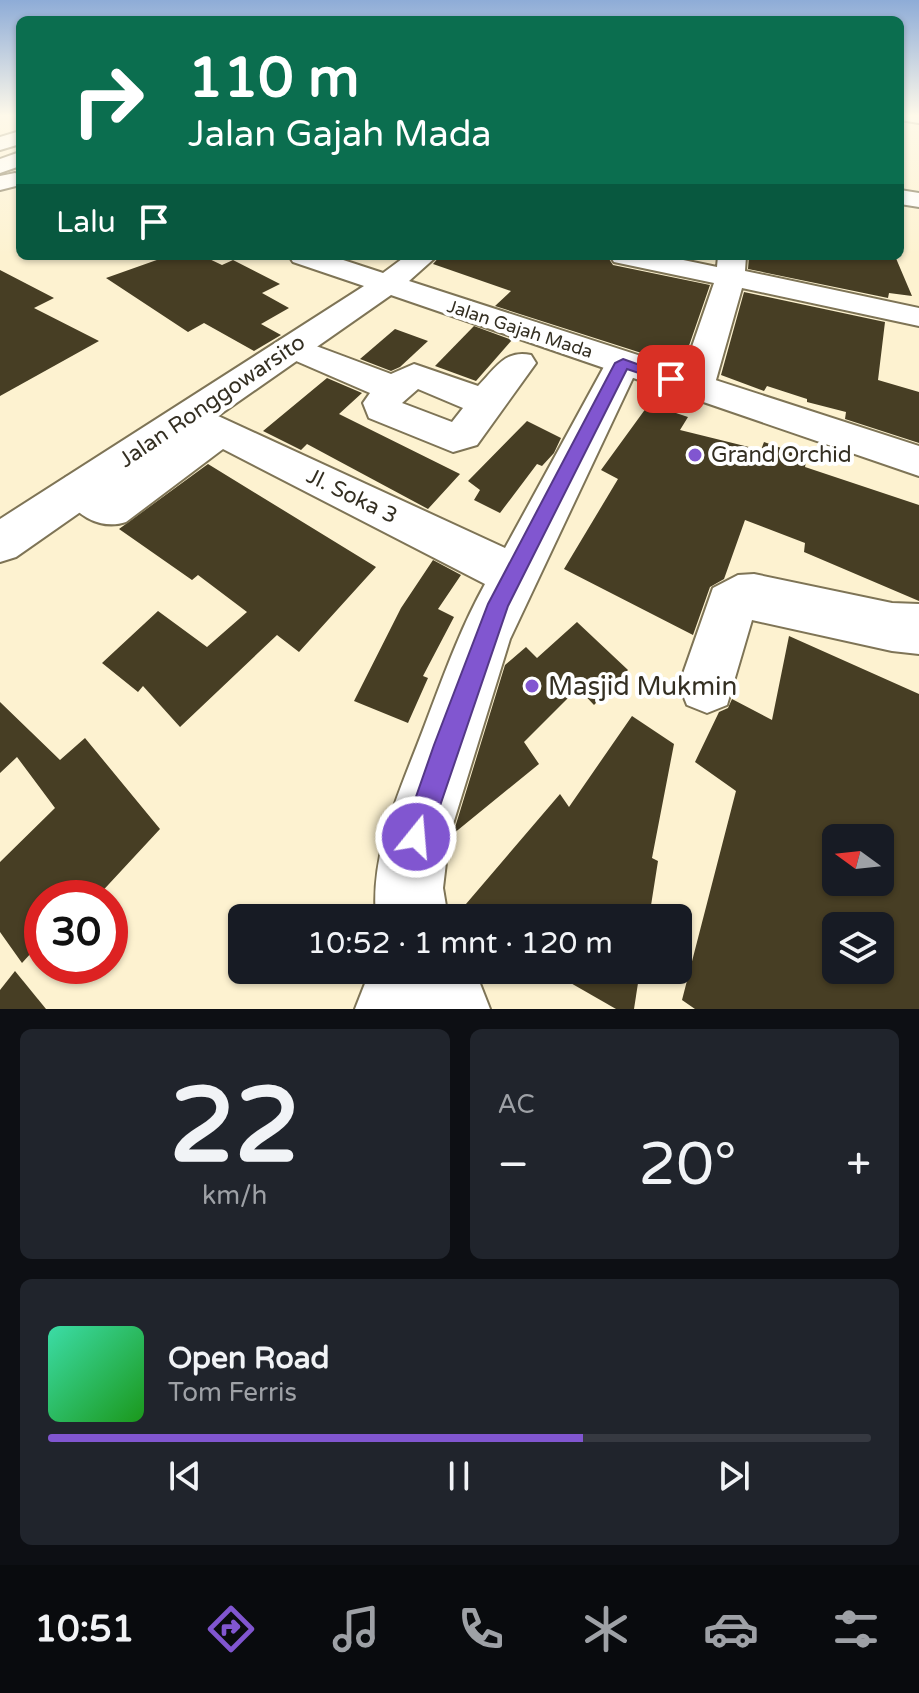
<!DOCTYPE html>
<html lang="id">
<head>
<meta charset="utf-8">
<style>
	:root { --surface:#171b24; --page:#20242c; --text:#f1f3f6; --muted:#9ea1a6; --line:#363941; --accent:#8156d0 }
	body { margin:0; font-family:"Varela Round",sans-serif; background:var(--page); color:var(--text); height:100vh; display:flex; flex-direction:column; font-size:30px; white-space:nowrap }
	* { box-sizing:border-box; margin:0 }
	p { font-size:26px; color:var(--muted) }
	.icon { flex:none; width:44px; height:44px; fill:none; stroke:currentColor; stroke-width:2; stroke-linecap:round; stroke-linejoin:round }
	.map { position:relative; height:1009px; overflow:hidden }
	.details { display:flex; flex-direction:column; gap:20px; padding:20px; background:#0d0f14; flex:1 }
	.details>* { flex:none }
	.top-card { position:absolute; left:16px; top:16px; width:888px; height:244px; border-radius:12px; box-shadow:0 2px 6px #0004; background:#0b6e4f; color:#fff; overflow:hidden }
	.needle { width:52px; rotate:285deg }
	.tools { position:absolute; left:822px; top:824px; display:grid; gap:16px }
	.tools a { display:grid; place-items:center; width:72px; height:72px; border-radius:12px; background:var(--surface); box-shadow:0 2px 6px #0004; font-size:40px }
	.speed { position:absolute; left:24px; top:880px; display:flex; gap:16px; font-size:40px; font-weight:700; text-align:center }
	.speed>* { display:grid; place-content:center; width:104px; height:104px; border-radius:50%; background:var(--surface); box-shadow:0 2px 6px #0004; line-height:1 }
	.speed .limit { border:12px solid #d22; background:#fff; color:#111 }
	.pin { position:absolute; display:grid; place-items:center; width:68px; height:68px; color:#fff; margin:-34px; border-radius:16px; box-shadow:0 4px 12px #0006 }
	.me { position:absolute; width:88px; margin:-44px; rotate:17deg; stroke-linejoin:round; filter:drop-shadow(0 0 6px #0008) }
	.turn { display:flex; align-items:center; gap:28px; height:168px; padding:0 40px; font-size:36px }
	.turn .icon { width:104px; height:104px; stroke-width:2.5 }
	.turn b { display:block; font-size:56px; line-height:68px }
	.then { display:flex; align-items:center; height:76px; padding:0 40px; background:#0003; gap:16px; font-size:30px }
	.big { font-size:60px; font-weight:600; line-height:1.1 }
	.details .tile { flex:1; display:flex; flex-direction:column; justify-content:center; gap:12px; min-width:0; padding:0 28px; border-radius:12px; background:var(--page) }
	.details .dial { align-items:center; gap:0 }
	.dial b { font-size:104px; line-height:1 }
	.song { display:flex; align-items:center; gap:24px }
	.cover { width:96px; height:96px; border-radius:12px; background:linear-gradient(135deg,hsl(160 70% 55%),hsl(120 70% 35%)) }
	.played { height:8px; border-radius:4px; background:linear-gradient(90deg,var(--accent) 65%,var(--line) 65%) }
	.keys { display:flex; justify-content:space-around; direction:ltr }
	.heat { display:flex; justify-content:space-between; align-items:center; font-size:44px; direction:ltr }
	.details .tiles { flex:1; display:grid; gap:20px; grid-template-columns:1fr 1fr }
	.tile:last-child { grid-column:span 2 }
	.trip { position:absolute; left:228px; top:904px; width:464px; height:80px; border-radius:12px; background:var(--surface); box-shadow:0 2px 6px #0004; font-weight:600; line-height:80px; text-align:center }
	.tab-bar { display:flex; height:128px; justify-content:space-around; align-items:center; background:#090b0e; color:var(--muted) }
	.tab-bar .icon { width:56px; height:56px }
	.tab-bar .current { color:var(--accent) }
	.tab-bar b { font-size:36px; color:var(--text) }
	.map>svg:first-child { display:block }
</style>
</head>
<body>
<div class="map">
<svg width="919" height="1009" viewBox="0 0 919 1009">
	<rect width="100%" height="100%" fill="#fdf2d0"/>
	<!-- building -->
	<g fill="#473e24" fill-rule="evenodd">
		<path d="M168,256H203L222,265L233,260L280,284L262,293L289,308L261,324L281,335L254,351L204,323L188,332L106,278Z"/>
		<path d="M440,256H607L613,265L710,285L682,366L495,306L511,291L433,264Z"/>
		<path d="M749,256H895L912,296L889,293L888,298L748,269Z"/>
		<path d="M0,270L54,298L34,308L99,341L0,396Z"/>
		<path d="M744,292L885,322L878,380L919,392V443L845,419L846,412L807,402V399L767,386L764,391L721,375Z"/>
		<path d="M474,326L512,340L476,381L435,366Z"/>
		<path d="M395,329L428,341L400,367L391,371L360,359Z"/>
		<path d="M327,378L362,393L339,414L460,474L428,509L307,444L301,450L263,431Z"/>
		<path d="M649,404L688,417L680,430L761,450L764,442L807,457L805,467L919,505V601L804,552L805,543L745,520L724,579L710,587L693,635L564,569L618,479L601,470Z"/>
		<path d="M527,421L561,438L554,453L542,466L537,464L500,513L474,500L480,490L468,481Z"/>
		<path d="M208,464L376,567L299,652L277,635L180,727L143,686L138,692L102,663L158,611L207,647L247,612L198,575L192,580L119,529Z"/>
		<path d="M433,560L461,575L438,609L454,617L423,676L428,678L408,723L354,701L401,608Z"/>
		<path d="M577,622L628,670L594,705L578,688L524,742L539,764L453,834L505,665L526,647L537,658Z"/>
		<path d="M789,636L919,694V1009H695L682,1000L736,791L695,762L719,712L728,708L732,699L772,720ZM836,838H880V882H836ZM836,926H880V970H836Z"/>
		<path d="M0,702L60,760L85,738L160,829L96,898H42V941L22,963L0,932V862L55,808L17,757L0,773Z"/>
		<path d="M632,716L674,744L652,858L658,861L649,918H454L560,794L569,807Z"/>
		<path d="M548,970H640L634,1009H616Z"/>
		<path d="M15,971L46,1009H0V990Z"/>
	</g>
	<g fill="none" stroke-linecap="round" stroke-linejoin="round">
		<!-- minor casing -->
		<g stroke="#7e7456" stroke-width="4">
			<g id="minor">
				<path d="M900,116H919V123L900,120Z"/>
				<path d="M20,131V144L0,150V137Z"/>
				<path d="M15,173L20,175V185L0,190V176Z"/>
				<path d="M900,190L919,193V207L900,204Z"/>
				<path d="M610,256H664L717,267L718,256H746L745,271L919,308V326L742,288L714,387L709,395L696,399L683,395L678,387L714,283L614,262Z"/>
				<path d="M292,337L391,374L414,364L478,386C495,369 505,349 531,355L536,363L477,445L453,452L369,418L363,403L370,393L280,354L275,347L280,340ZM418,389L463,408L452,422L402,403Z"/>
				<path d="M623,352L635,355L640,363L510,639L449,837L443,888L448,918H376C370,852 400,791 423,730C442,680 459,631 485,584L223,449L126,522C99,531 72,513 60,489L66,477L81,472L110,487L190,432L177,425L171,416L177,407L190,403L505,548L606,363L611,355Z"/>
				<path d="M754,574L892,603L919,604V654L892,651L752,620L727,705L707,713L687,705L679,685L713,588L738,575Z"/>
				<path d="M384,970H451L479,981L490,1009H355L366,981Z"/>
			</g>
		</g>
		<!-- major casing -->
		<g stroke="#7e7456" stroke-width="4">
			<g id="major">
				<path d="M20,152V166L0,173V159Z"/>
				<path d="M289,256H331L383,273L406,256H437L409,281L919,446V476L391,295L16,557L0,562V519L364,286L293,262Z"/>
			</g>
		</g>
		<!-- minor -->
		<use href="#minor" fill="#fff" fill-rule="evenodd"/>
		<!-- major -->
		<use href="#major" fill="#fff" fill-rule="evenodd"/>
	</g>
	<!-- sky -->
	<linearGradient id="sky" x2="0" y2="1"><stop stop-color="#8eacd7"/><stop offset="0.45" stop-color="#fef9ea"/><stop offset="1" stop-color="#fef9ea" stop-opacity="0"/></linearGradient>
	<rect width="919" height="257" fill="url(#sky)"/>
	<!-- route -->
	<path fill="#8156d0" stroke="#543887" stroke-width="2" d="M623,359L679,379L671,384L627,369L508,606L426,847L416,851L406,847L402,837L434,745L488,604L615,363Z"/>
	<!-- markers -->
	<g fill="#8156d0" stroke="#fff" stroke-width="3">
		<circle cx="695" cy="455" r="8"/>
		<circle cx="532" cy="686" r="8"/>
	</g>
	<g text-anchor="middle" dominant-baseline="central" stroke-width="8" stroke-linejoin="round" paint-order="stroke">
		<!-- far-street labels -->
		<g font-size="18" fill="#342f22" stroke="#fff">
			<text transform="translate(520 329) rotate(18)">Jalan Gajah Mada</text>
		</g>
		<!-- street labels -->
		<g font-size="22" fill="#342f22" stroke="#fff">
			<text transform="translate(212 401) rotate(-34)">Jalan Ronggowarsito</text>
			<text transform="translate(352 496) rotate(26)">Jl. Soka 3</text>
		</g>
		<!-- poi labels -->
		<g font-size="22" fill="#342f22" stroke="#fff" text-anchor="start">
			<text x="711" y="455">Grand Orchid</text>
		</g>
		<!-- near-poi labels -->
		<g font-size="26" fill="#342f22" stroke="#fff" text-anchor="start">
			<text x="548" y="686">Masjid Mukmin</text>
		</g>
	</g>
</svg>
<div class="tools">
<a><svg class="needle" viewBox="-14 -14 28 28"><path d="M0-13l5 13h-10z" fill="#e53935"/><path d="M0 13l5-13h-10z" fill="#9ea1a6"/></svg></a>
<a><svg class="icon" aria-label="layers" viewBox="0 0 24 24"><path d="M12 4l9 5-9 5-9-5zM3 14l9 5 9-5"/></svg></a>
</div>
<div class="speed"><div class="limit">30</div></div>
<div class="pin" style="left:671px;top:379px;background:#d93025"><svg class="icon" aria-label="arrive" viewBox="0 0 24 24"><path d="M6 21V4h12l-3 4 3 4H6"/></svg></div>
<svg class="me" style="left:416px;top:837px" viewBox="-20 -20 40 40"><circle r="17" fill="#8156d0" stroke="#fff" stroke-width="3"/><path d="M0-11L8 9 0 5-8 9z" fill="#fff"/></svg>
<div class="trip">10:52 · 1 mnt · 120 m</div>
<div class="top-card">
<div class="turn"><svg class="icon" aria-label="right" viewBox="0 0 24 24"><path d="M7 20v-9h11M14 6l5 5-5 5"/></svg><div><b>110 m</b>Jalan Gajah Mada</div></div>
<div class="then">Lalu<svg class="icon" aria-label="arrive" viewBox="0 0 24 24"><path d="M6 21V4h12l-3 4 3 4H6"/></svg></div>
</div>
</div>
<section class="details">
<div class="tiles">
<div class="tile dial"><b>22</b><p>km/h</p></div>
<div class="tile"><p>AC</p>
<div class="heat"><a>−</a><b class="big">20°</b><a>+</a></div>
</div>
<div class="tile">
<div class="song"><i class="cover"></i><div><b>Open Road</b><p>Tom Ferris</p></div></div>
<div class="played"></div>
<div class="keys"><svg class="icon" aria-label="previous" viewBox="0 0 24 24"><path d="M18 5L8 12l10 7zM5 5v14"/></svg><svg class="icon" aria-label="pause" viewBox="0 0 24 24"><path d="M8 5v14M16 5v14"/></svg><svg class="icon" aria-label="next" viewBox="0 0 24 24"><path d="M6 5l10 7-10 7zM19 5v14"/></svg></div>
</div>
</div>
</section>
<nav class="tab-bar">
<b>10:51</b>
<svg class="icon current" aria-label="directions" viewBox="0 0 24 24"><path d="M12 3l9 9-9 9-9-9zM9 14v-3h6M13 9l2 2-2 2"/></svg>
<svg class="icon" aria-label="music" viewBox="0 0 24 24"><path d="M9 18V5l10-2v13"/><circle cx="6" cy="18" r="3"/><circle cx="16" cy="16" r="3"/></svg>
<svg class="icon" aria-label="phone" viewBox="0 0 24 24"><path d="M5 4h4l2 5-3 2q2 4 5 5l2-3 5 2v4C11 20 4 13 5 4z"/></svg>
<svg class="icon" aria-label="climate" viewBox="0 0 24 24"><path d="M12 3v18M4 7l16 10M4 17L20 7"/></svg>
<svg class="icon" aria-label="car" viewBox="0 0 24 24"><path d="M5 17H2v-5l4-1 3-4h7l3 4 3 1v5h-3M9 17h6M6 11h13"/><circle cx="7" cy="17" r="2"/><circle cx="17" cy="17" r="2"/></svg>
<svg class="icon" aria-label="filters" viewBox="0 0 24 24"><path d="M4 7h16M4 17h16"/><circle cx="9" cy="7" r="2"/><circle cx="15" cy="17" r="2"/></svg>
</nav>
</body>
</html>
